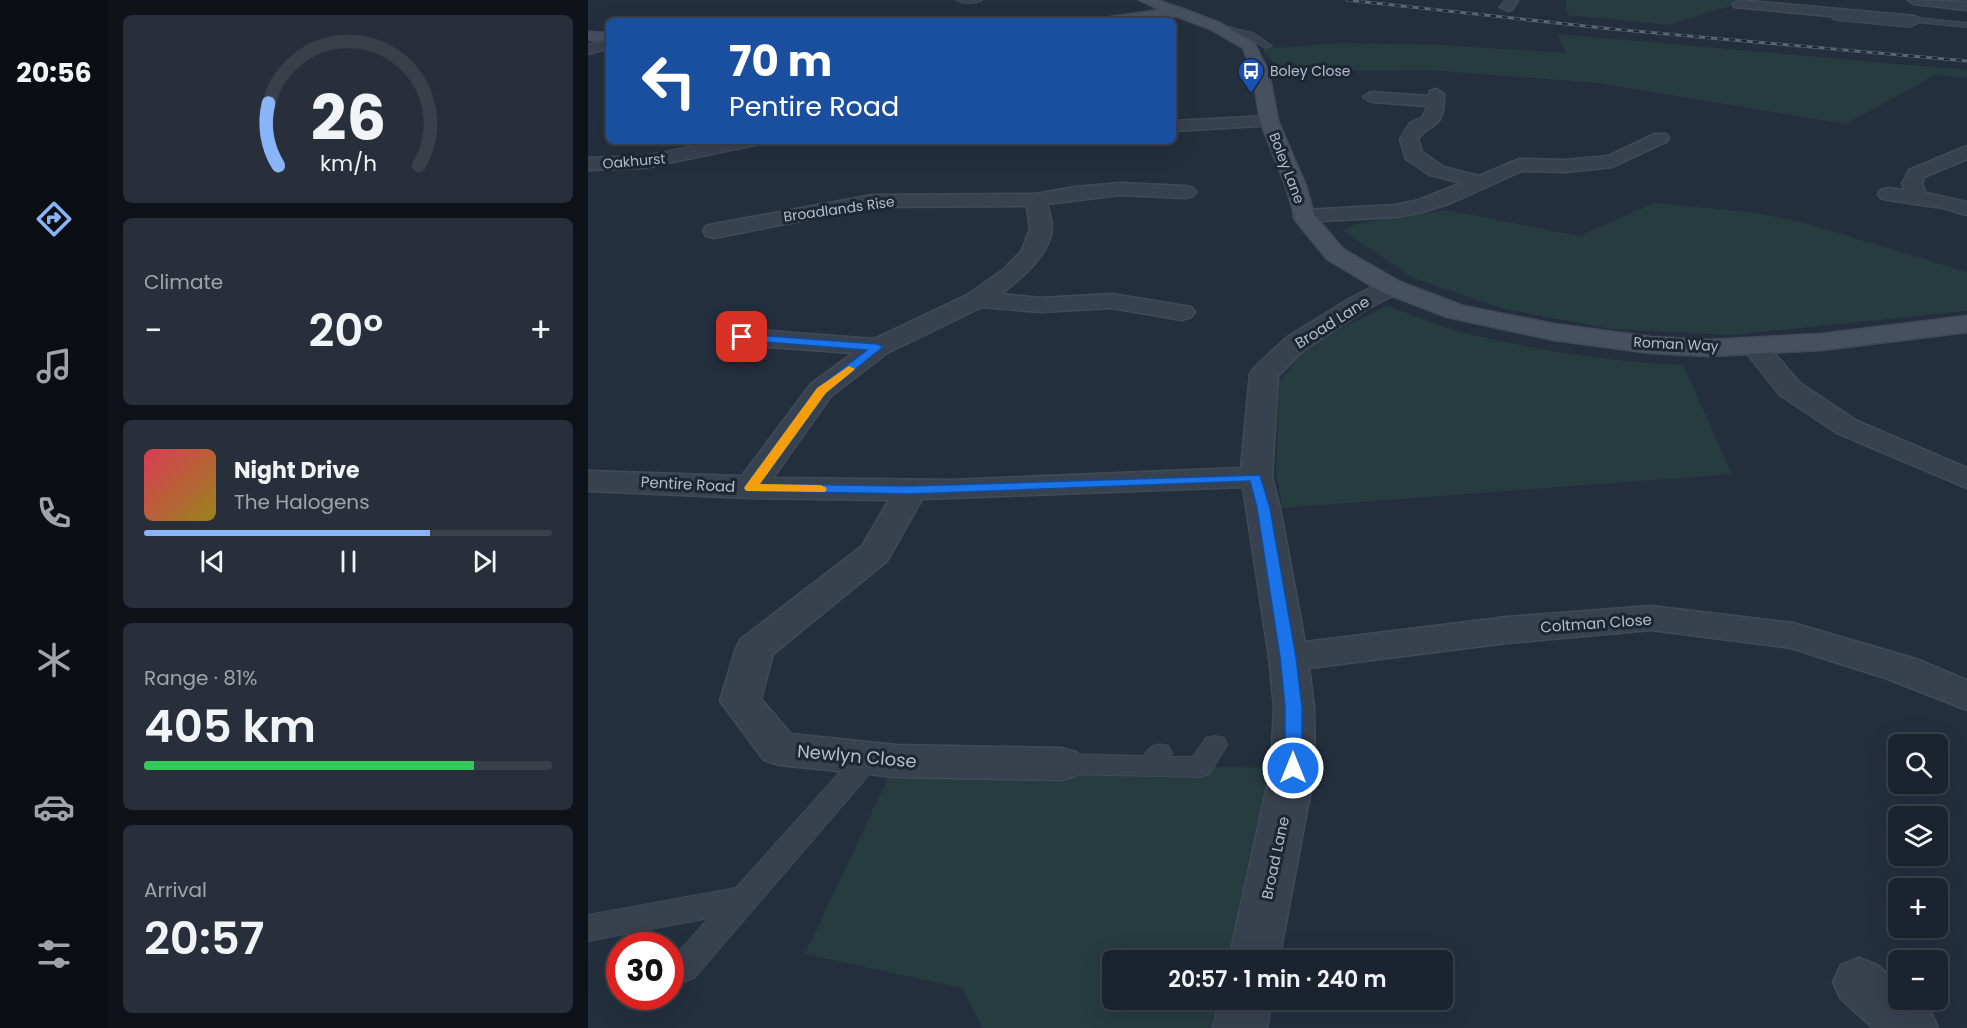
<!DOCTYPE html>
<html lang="en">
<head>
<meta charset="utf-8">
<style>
	:root { --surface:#1b232e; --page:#282f3a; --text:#f1f3f6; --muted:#a0a4aa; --line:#39404a; --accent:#8ab4f8 }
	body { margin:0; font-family:Poppins,sans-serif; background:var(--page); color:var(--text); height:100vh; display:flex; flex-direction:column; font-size:22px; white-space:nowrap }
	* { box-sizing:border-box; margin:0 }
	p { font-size:20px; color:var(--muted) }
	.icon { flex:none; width:33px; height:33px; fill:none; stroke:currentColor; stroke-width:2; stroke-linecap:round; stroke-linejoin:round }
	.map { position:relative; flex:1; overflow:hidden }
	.sheet { display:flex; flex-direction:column; gap:15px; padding:15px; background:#0f1319; width:480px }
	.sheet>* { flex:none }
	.banner { position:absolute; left:18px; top:18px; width:570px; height:126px; border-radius:9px; box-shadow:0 6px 24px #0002,0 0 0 2px var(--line); background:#1a4fa0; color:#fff; overflow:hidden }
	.tools { position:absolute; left:1300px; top:734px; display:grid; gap:12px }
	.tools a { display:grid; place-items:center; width:60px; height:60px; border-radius:9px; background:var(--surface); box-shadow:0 6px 24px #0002,0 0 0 2px var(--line); font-size:30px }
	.speed { position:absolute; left:18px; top:932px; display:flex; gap:12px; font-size:30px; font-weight:700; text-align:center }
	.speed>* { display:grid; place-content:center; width:78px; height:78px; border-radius:50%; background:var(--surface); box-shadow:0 6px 24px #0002,0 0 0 2px var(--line); line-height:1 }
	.speed .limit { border:9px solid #d22; background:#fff; color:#111 }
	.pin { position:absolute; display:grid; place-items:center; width:51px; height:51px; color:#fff; margin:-26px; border-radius:12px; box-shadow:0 3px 9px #0006 }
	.me { position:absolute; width:66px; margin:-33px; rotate:0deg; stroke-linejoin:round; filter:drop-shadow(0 0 4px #0008) }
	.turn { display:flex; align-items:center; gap:21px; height:126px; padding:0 24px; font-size:27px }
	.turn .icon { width:78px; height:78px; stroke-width:2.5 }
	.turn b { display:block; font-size:42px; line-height:51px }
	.big { font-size:45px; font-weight:600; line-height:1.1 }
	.sheet .card { flex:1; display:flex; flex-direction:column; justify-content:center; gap:9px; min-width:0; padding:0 21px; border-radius:9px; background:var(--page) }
	.sheet .dial { align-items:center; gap:0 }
	.dial svg { height:156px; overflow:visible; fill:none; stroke:var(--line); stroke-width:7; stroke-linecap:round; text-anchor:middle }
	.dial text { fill:var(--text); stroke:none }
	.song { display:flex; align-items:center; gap:18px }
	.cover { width:72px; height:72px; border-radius:9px; background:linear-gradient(135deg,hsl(350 70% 55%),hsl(50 70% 35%)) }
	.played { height:6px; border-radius:3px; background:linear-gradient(90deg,var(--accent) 70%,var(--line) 70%) }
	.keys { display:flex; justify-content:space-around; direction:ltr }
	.heat { display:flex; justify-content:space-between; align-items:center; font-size:33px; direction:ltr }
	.charge { height:9px; border-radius:4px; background:linear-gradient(90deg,#34c759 81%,var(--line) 0) }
	.trip { position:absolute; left:514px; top:950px; width:351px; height:60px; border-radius:9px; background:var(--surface); box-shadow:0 6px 24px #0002,0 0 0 2px var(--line); font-weight:600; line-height:60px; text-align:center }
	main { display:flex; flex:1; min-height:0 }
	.dock { display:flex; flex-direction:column; width:108px; justify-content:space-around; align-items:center; background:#0b0e12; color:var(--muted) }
	.dock .icon { width:42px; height:42px }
	.dock .selected { color:var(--accent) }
	.dock b { font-size:27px; color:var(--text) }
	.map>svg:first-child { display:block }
</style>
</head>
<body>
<main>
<nav class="dock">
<b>20:56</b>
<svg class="icon selected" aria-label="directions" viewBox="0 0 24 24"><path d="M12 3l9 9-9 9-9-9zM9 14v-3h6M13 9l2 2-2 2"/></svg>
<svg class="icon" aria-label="music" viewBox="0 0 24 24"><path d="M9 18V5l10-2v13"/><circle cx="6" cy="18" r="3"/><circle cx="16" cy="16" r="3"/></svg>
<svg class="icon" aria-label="phone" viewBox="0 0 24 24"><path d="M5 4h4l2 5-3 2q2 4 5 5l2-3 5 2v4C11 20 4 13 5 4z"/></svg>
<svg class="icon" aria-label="climate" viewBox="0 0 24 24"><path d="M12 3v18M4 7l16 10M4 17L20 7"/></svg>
<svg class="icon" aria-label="car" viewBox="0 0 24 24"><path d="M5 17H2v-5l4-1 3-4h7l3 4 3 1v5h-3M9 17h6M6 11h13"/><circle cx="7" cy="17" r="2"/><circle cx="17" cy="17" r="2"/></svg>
<svg class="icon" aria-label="filters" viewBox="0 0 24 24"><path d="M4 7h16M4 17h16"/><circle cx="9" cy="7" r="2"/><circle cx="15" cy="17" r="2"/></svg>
</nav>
<section class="sheet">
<div class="card dial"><svg viewBox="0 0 100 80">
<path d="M14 69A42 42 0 1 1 86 69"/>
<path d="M14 69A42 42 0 0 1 9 37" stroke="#8ab4f8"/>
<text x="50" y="56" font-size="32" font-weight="700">26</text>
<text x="50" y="72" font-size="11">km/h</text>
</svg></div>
<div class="card"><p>Climate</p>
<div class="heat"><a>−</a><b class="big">20°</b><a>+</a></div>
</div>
<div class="card">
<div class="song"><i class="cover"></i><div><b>Night Drive</b><p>The Halogens</p></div></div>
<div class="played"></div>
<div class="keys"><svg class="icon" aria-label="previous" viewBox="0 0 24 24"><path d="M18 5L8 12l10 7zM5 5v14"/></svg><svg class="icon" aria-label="pause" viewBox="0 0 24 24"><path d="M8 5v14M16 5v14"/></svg><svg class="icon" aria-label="next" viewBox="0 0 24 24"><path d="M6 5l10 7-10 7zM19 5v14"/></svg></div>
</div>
<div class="card"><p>Range · 81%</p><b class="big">405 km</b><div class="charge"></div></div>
<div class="card"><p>Arrival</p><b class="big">20:57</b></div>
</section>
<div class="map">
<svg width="1379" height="1028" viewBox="0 0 1379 1028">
	<rect width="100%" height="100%" fill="#242f3e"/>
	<!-- green -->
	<g fill="#263c3f">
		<path d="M978,0H1161L1081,25L979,15Z"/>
		<path d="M969,34L1379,70V78L1347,75L1258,124L1010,83L840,70L693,71L674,49L753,43L854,45L978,53Z"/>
		<path d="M1066,203L1160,212L1210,221L1379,272V311L1144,335L1024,329L916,309L825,278L755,231L767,224L858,210L991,236Z"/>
		<path d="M799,306C825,315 851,326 877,333C948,350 1023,362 1095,365L1144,474L694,508L688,472L691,383L716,351L737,336Z"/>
		<path d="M308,761L705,768L666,960H525V999H658L652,1028H395L374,988L217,954Z"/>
	</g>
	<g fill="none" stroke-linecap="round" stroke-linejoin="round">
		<!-- lane casing -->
		<g stroke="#414a57" stroke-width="2">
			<g id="lane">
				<path d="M368,0H394C388,4 374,4 368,0Z"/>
				<path d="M1247,11H1253V16L1318,22L1317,19L1321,17L1379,23V27L1326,22V25L1322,27L1248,20L1244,18Z"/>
				<path d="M627,24L665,33L684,46L677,48L659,37L624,28L623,26Z"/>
				<path d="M627,736L636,738L639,745L621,774L612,777L473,774L464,771L460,764L464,757L473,754L555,756C563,746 567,742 580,746L584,753L582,757H605L618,738Z"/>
				<path d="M280,748L289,751L293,758L289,765L106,978L95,982L84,978L82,962L121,918L0,941V915L148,888L271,751Z"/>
			</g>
		</g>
		<!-- street casing -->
		<g stroke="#414a57" stroke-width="3">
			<g id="street">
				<path d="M918,0H930L924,10L919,11L912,7Z"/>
				<path d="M1151,0L1327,16L1334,20L1327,24L1146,7L1145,4Z"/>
				<path d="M1320,0L1379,2V10L1326,4Z"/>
				<path d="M21,39V48L0,54V45Z"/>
				<path d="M848,89L856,94C856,106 856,119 845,126C838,131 835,131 830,139L834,152L856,167L891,176L931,159L978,160L1020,156L1066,134H1078L1081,138L1078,142L1024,167L978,172L934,171L863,203L835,212L808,217L716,222L708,221L705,216L708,211L716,210L808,205L831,200L874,183L842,175L818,159L812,139L822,123L834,118L840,106L783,102L775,97L783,92L840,96L842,91Z"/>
				<path d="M681,116L687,117L690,121L687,125L585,131V121Z"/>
				<path d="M134,141H171L168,145L162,146L56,168L0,170V158L56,156Z"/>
				<path d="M1379,146V159L1336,177L1334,184L1338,193L1379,202V215L1355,208L1300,200L1293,198L1290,194L1293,190L1300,188L1317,190L1314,184L1321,170Z"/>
				<path d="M532,183L598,186L605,188L608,192L605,196L598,198L532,195L459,204C461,211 464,220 464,228C463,254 432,279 413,294L452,298L524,294L603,307L607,312L603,317L594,320L524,308L452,312L394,307L299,353L243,396L185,478L365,480L653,468L662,374L666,368L698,338L761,299L794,282L803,280L812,282L815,287L812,292L779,309L716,350L690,376L684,477L692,508L717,642L919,617L1063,606L1205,623L1328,659L1379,680V710L1300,679L1203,648L1063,630L919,643L721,668L726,707L727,768L691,960H641L683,768L686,707L681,657L655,487L334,499L299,561L185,654L173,699L203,734L308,745L473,748L488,752L494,764L488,776L473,780L308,777L191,765L176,760L132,701L148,648L153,639L274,546L301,500L162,498L0,491V471L154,476L223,384L265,353L155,345L146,343L142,337L146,331L155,329L286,339L381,294L415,270L433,252L442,229L439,206L284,207L126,238L118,236L115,231L118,226L126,224L284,195L448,194L487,187Z"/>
				<path d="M1166,338L1175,340L1212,383L1269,421L1379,468V488L1249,433L1192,395L1153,346L1157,340Z"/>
				<path d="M1271,958L1289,965L1311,984V999H1329L1342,1010L1350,1028H1285L1253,999L1245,982L1253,965Z"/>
				<path d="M632,999H684L679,1028H625Z"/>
			</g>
		</g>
		<!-- secondary casing -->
		<g stroke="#414a57" stroke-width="3">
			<g id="secondary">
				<path d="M551,0H569L595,9L632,23L666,43L681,73L690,121L718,186L726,215L755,249L812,282L875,306L966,324L1063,337L1121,340L1233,334L1379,316V332L1233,350L1121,356L1063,353L966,340L859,317L794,292L739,259L708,221L698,186L672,121L665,73L655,48L622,29L588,16L552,21H515L522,17L573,10Z"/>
				<path d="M0,32L21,33V41L0,40Z"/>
			</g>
		</g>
		<!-- lane -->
		<use href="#lane" fill="#38414e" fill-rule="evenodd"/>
		<!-- street -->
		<use href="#street" fill="#38414e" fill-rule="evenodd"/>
		<!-- secondary -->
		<use href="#secondary" fill="#465061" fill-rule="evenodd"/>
		<!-- rail casing -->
		<g stroke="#5a6575" stroke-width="3">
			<path id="rail" d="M759,0L1024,29L1379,61"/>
		</g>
		<!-- rail -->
		<use href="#rail" stroke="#1d2633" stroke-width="2" stroke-dasharray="6" stroke-linecap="butt"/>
	</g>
	<!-- route -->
	<path fill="#1a73e8" stroke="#114b97" stroke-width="1.5" d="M154,334L290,344L295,347L238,393L172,484L323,486L672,475L682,508L708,657L714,707V768L712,772L705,774L699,772L697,768V707L692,657L669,508L662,481L323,494L158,491L156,488L158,485L229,388L279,350L151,340V335Z"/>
	<!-- slow -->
	<path fill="#f59e0b" d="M261,366L267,369L265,371L238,393L172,484L232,485L237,487L239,489L237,492L158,491L156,488L158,485L229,388Z"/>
	<!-- icons -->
	<defs>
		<g id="bus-pin" transform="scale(1.35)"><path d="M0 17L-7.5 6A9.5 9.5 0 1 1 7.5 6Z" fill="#1a4fb4" stroke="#1d2633"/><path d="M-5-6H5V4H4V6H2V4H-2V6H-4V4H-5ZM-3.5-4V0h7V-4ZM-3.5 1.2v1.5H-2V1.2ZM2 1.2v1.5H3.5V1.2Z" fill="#fff"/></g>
	</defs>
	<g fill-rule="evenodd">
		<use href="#bus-pin" x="663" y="71"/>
	</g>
	<g text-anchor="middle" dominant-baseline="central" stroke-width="6" stroke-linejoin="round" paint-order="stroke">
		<!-- far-poi labels -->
		<g font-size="14" fill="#b4bcc9" stroke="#1d2633" text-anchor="start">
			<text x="682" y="71">Boley Close</text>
		</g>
		<!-- far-street labels -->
		<g font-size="14" fill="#b4bcc9" stroke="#1d2633">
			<text transform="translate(46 161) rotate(-5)">Oakhurst</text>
			<text transform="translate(699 168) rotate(69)">Boley Lane</text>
			<text transform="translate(251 209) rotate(-8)">Broadlands Rise</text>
			<text transform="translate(1088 344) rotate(3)">Roman Way</text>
		</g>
		<!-- street labels -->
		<g font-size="15" fill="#b4bcc9" stroke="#1d2633">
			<text transform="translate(744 322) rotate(-32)">Broad Lane</text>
			<text transform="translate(100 484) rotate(3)">Pentire Road</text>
			<text transform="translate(1008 623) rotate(-4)">Coltman Close</text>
			<text transform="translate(687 858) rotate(-78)">Broad Lane</text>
		</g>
		<!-- near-street labels -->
		<g font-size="18" fill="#b4bcc9" stroke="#1d2633">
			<text transform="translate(269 756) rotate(5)">Newlyn Close</text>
		</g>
	</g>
</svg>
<div class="tools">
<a><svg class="icon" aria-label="search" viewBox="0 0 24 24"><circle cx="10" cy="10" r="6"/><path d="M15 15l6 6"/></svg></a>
<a><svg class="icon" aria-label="layers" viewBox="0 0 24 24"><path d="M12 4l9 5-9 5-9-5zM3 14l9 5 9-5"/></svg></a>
<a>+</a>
<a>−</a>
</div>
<div class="speed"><div class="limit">30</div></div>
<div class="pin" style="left:154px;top:337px;background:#d93025"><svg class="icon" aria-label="arrive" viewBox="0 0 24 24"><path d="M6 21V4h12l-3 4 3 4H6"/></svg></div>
<svg class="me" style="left:705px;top:768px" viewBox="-20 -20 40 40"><circle r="17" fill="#1a73e8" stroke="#fff" stroke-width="3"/><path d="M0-11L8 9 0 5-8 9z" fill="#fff"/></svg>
<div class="trip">20:57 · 1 min · 240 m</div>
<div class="banner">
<div class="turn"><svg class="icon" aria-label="left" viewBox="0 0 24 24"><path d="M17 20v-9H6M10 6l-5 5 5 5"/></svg><div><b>70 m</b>Pentire Road</div></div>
</div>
</div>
</main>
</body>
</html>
